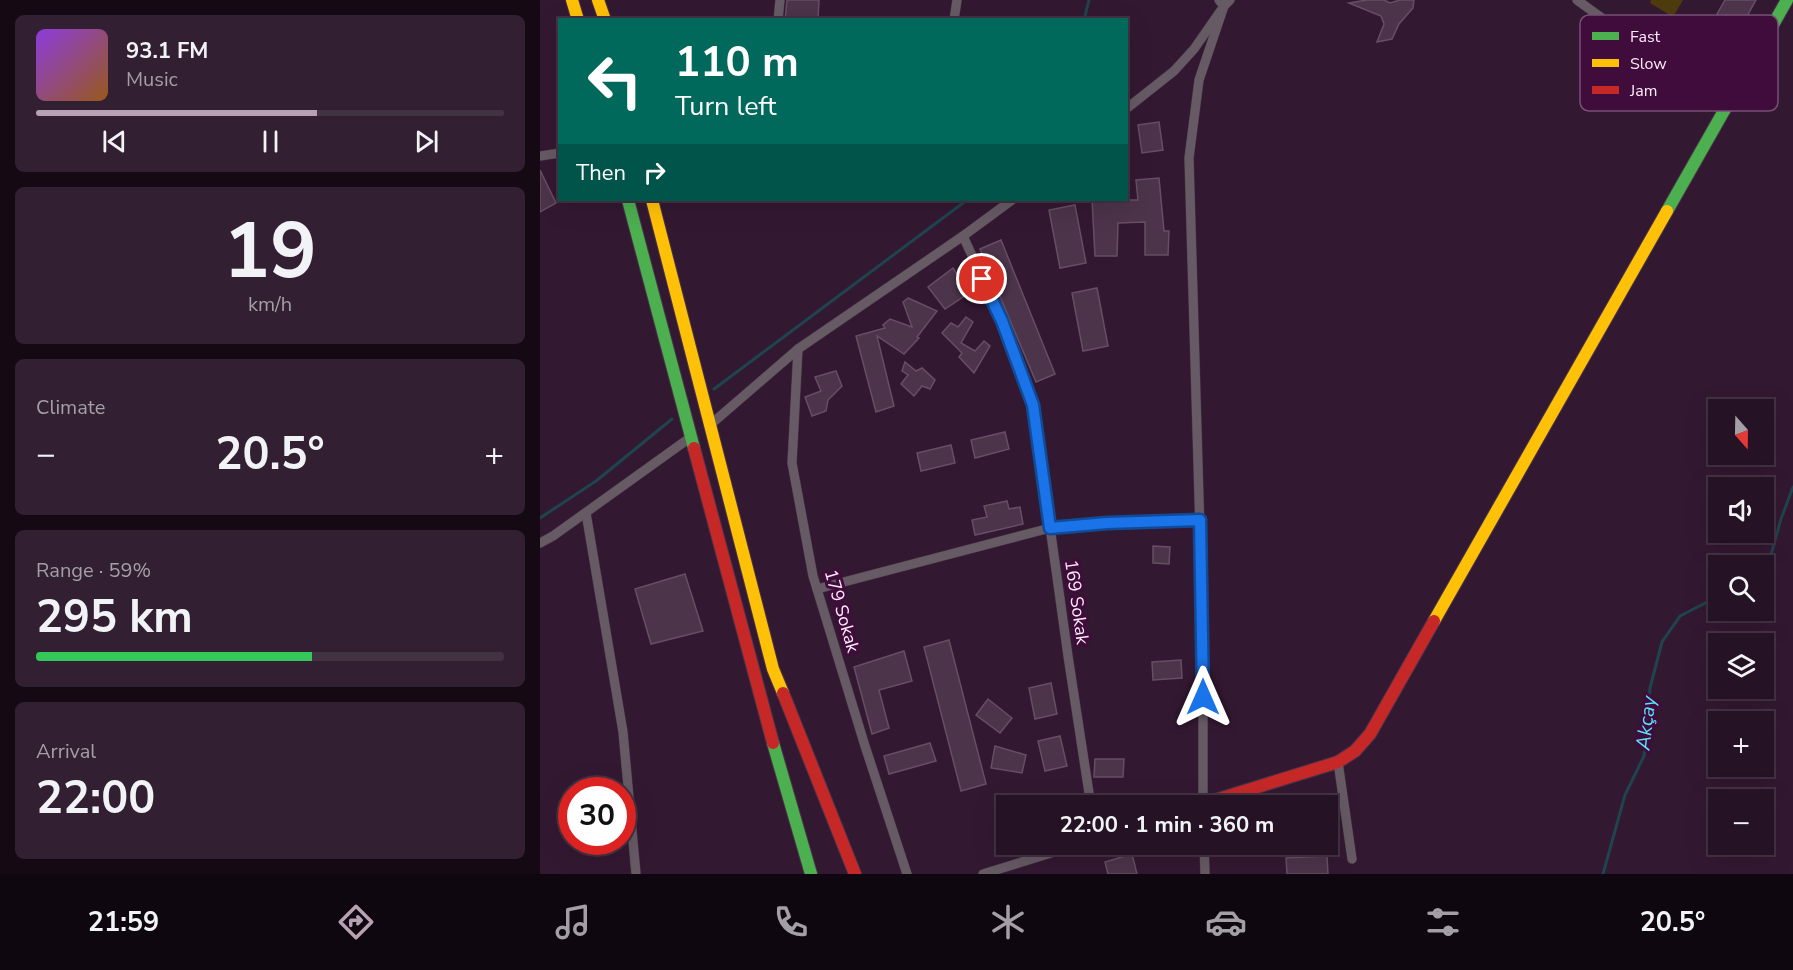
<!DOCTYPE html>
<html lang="en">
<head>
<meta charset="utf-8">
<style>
	:root { --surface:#261225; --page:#322032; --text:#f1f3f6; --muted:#a49ea7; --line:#423242; --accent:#b8a1b4 }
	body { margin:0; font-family:"Nunito Sans",sans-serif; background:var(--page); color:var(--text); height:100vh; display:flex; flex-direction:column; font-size:22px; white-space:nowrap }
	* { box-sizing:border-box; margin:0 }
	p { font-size:20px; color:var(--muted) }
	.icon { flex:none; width:33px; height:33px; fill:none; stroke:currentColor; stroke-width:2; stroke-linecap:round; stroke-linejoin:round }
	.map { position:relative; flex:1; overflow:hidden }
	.side { display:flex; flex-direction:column; gap:15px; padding:15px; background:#150a14; width:540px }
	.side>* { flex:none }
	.guide { position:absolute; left:18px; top:18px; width:570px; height:183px; border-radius:0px; box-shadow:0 6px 24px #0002,0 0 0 2px var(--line); background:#00695c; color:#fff; overflow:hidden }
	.needle { width:39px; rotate:160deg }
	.fabs { position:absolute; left:1168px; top:399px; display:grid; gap:12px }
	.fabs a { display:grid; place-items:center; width:66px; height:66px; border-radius:0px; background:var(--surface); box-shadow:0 6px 24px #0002,0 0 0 2px var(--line); font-size:30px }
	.speed { position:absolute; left:18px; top:777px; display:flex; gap:12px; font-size:30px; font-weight:700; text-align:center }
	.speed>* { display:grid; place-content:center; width:78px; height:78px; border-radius:50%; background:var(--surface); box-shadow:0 6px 24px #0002,0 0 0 2px var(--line); line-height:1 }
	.speed .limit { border:9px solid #d22; background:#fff; color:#111 }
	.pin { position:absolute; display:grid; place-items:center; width:51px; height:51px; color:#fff; margin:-26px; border:3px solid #fff; border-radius:50%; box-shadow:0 2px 6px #0007 }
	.me { position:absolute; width:66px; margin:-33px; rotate:0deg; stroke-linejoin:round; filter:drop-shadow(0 0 4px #0008) }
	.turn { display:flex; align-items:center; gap:21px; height:126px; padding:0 18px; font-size:27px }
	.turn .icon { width:78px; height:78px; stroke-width:2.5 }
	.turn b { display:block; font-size:42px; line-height:51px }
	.then { display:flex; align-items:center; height:57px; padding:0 18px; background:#0003; gap:12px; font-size:22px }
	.big { font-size:45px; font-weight:700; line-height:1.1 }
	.side .card { flex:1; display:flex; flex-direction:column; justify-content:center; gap:9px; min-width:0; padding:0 21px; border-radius:9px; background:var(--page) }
	.side .dial { align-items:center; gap:0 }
	.dial b { font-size:78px; line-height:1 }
	.song { display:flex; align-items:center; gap:18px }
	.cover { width:72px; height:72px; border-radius:9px; background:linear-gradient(135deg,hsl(270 70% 55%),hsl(30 70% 35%)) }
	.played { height:6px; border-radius:3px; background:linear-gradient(90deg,var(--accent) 60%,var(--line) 60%) }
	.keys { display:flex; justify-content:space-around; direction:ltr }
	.heat { display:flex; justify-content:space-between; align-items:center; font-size:33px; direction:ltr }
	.charge { height:9px; border-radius:4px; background:linear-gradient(90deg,#34c759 59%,var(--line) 0) }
	.trip { position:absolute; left:456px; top:795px; width:342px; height:60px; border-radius:0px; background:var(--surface); box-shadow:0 6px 24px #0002,0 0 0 2px var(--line); font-weight:700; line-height:60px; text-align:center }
	.dock { display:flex; height:96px; justify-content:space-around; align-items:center; background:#0f070f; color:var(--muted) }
	.dock .icon { width:42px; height:42px }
	.dock .current { color:var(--accent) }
	.dock b { font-size:27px; color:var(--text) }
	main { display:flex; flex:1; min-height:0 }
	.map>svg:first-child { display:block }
</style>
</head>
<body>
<main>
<section class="side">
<div class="card">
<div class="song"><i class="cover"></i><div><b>93.1 FM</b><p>Music</p></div></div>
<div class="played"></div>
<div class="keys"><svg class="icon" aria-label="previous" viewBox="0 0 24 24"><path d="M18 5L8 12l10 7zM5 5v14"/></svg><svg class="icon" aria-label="pause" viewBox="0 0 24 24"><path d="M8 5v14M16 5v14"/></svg><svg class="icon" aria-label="next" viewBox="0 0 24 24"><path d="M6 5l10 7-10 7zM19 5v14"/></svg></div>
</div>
<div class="card dial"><b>19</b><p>km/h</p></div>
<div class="card"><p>Climate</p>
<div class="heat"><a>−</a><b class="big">20.5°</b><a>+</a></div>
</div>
<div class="card"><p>Range · 59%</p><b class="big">295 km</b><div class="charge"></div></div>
<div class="card"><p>Arrival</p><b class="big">22:00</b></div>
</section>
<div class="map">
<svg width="1253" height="874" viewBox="0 0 1253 874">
	<rect width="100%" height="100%" fill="#331831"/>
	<!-- green -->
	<path fill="#4d3b0e" d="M1111,0H1143L1133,17L1110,3Z"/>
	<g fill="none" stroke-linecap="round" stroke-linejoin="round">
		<!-- stream -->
		<g stroke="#1e444d" stroke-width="3">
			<path d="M544,20L549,0"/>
			<path d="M174,389L427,200"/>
			<path d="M0,518L56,481L132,419"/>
			<path d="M1224,571L1227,569L1241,519L1253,487"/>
			<path d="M1063,874L1085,795L1104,756L1110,688L1122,642L1140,616L1179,596"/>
		</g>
	</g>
	<!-- building -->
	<g fill="#4c344a" stroke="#664f64" stroke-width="1.5">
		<path d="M247,0H279L278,20H245Z"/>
		<path d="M827,0H844L850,3L860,0H874L873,8L859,24L852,39L837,42L844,24L841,16L809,3Z"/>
		<path d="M1185,0H1216L1184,57L1160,44Z"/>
		<path d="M619,122L623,150L602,153L598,125Z"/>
		<path d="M0,170L16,203L0,212Z"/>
		<path d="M619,178L624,231H629L628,255H605V222L578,223L577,256H555L552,200H598L596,180Z"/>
		<path d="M535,205L546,263L520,268L509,210Z"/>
		<path d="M461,240L515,374L496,382L440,249Z"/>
		<path d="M413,268L429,293L405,309L388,287Z"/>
		<path d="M557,288L568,346L543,351L532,293Z"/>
		<path d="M368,298L397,311L377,337L379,338L364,354L337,336L354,406L336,412L316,336L345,328L343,325L350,319L372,327L363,302Z"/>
		<path d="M426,317L433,322L421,343L435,351L444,341L450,346L434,373L419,357L422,353L402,333L411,323L418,327Z"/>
		<path d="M365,362L376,371L382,368L395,380L390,389L382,386L374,396L361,384L368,375L362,371Z"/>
		<path d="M296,371L302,386L288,400L286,411L272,416L265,397L281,391L275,377Z"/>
		<path d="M465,432L469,449L435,458L431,440Z"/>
		<path d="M411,445L415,463L381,471L377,453Z"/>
		<path d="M467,501L469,509L480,507L483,524L435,535L432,520L447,517L444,506Z"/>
		<path d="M613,546L630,547L629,564L613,563Z"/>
		<path d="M145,574L163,631L111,644L95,589Z"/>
		<path d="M409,640L446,784L421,791L384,647Z"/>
		<path d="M364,651L372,681L339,690L349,728L332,734L314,667Z"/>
		<path d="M641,660L642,678L613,680L612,662Z"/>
		<path d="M511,683L517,714L495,719L489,688Z"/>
		<path d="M448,699L472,718L460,733L436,715Z"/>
		<path d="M520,736L527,766L505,771L498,741Z"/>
		<path d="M390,743L396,761L349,774L344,756Z"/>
		<path d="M455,746L486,755L482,773L451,768Z"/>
		<path d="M555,759H584L583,777H554Z"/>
		<path d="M592,854L597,874H568L565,862Z"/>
		<path d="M787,856L788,874H747L746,858Z"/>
	</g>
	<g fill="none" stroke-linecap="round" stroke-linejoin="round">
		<!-- street casing -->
		<g stroke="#493447" stroke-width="10">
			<g id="street">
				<path d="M1037,0L1185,107"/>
				<path d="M238,20L240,0"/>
				<path d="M414,20L417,0"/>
				<path d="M586,109L634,71L654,49L684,6L679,0"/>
				<path d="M0,156L20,153"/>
				<path d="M423,236L462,321L493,405L528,656L551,806"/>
				<path d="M258,349L252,463L273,576L325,746L367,874"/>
				<path d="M170,425L258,349L423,236L472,200"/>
				<path d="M46,513L83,732L96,874"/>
				<path d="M0,543L13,536L151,437"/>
				<path d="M277,589L510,528L567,523L660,521"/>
				<path d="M798,762L812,859"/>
				<path d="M663,806V634L649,158L659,80L684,6L690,0"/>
				<path d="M664,844L665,874"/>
				<path d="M443,874L540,844"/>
			</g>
		</g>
		<!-- fast casing -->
		<g stroke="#493447" stroke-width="14">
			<g id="fast">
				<path d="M88,200L154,448"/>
				<path d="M1127,211L1247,0"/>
				<path d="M233,743L271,874"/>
			</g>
		</g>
		<!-- slow casing -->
		<g stroke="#493447" stroke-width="14">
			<g id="slow">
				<path d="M32,0L38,20"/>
				<path d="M58,0L65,20"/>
				<path d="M112,200L233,669L243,693"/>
				<path d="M894,621L1127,211"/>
			</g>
		</g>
		<!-- jam casing -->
		<g stroke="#493447" stroke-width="14">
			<g id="jam">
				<path d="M154,448L233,743"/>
				<path d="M243,693L315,874"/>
				<path d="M656,806L798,762L815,751L830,734L894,621"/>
			</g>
		</g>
		<!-- street -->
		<use href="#street" stroke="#665a64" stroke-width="9"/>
		<!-- fast -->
		<use href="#fast" stroke="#4caf50" stroke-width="12"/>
		<!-- slow -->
		<use href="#slow" stroke="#ffc107" stroke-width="12"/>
		<!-- jam -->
		<use href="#jam" stroke="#c62828" stroke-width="12"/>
	</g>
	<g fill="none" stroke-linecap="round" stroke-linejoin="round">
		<!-- route casing -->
		<g stroke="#114b97" stroke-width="15">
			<path id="route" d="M442,279L462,321L493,405L510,528L567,523L660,520L663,697"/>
		</g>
		<!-- route -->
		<use href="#route" stroke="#1a73e8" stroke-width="10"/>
	</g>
	<g text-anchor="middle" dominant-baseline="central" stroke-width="6" stroke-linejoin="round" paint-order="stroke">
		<!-- street labels -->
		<g font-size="18" fill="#ffebfb" stroke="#3f0c3b">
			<text transform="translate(537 602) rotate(82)">169 Sokak</text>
			<text transform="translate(302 611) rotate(74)">179 Sokak</text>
		</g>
		<!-- water labels -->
		<g font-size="20" font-style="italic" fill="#59e5fe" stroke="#3f0c3b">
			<text transform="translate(1106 723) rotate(-83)">Akçay</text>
		</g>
	</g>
	<!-- legend -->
	<rect x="1040" y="15" width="198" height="96" rx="9" fill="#3f0c3b" stroke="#794f75" stroke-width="1.5"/>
	<rect x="1052" y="32" width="27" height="8" fill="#4caf50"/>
	<rect x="1052" y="59" width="27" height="8" fill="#ffc107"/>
	<rect x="1052" y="86" width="27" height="8" fill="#c62828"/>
	<g font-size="16" fill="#ffebfb">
		<text x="1090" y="42">Fast</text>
		<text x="1090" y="69">Slow</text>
		<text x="1090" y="96">Jam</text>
	</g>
</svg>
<div class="fabs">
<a><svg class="needle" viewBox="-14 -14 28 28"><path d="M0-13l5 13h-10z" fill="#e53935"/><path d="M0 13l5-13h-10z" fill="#a49ea7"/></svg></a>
<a><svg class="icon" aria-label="sound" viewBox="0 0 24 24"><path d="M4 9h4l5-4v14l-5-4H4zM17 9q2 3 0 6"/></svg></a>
<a><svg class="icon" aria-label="search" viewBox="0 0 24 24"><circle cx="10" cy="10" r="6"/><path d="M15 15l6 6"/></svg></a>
<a><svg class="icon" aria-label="layers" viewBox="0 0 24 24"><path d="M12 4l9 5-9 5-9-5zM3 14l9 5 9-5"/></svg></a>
<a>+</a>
<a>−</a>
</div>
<div class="speed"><div class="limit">30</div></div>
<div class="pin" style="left:442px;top:279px;background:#d93025"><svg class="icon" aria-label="arrive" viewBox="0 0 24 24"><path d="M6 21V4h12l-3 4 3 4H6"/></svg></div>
<svg class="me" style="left:663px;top:697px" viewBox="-20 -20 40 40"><path d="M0-17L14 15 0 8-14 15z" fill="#1a73e8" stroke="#fff" stroke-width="4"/></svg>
<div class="trip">22:00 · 1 min · 360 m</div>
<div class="guide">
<div class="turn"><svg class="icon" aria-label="left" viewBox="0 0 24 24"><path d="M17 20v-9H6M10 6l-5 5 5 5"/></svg><div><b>110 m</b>Turn left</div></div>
<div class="then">Then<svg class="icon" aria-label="right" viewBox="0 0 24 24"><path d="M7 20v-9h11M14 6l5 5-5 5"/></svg></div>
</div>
</div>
</main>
<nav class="dock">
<b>21:59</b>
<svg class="icon current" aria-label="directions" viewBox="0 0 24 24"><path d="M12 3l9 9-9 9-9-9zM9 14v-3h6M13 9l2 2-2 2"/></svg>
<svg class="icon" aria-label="music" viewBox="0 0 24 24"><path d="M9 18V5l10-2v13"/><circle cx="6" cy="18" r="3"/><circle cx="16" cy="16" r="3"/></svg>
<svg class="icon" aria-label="phone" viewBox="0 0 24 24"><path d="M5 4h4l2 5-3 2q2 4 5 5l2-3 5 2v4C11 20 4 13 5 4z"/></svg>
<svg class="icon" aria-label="climate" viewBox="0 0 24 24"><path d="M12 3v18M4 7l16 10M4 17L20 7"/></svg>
<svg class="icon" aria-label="car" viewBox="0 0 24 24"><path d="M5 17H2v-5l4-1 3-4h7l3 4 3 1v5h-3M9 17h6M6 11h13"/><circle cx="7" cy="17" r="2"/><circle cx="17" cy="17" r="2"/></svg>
<svg class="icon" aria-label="filters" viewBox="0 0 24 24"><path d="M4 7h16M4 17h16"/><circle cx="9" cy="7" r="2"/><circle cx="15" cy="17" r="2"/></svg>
<b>20.5°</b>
</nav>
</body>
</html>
